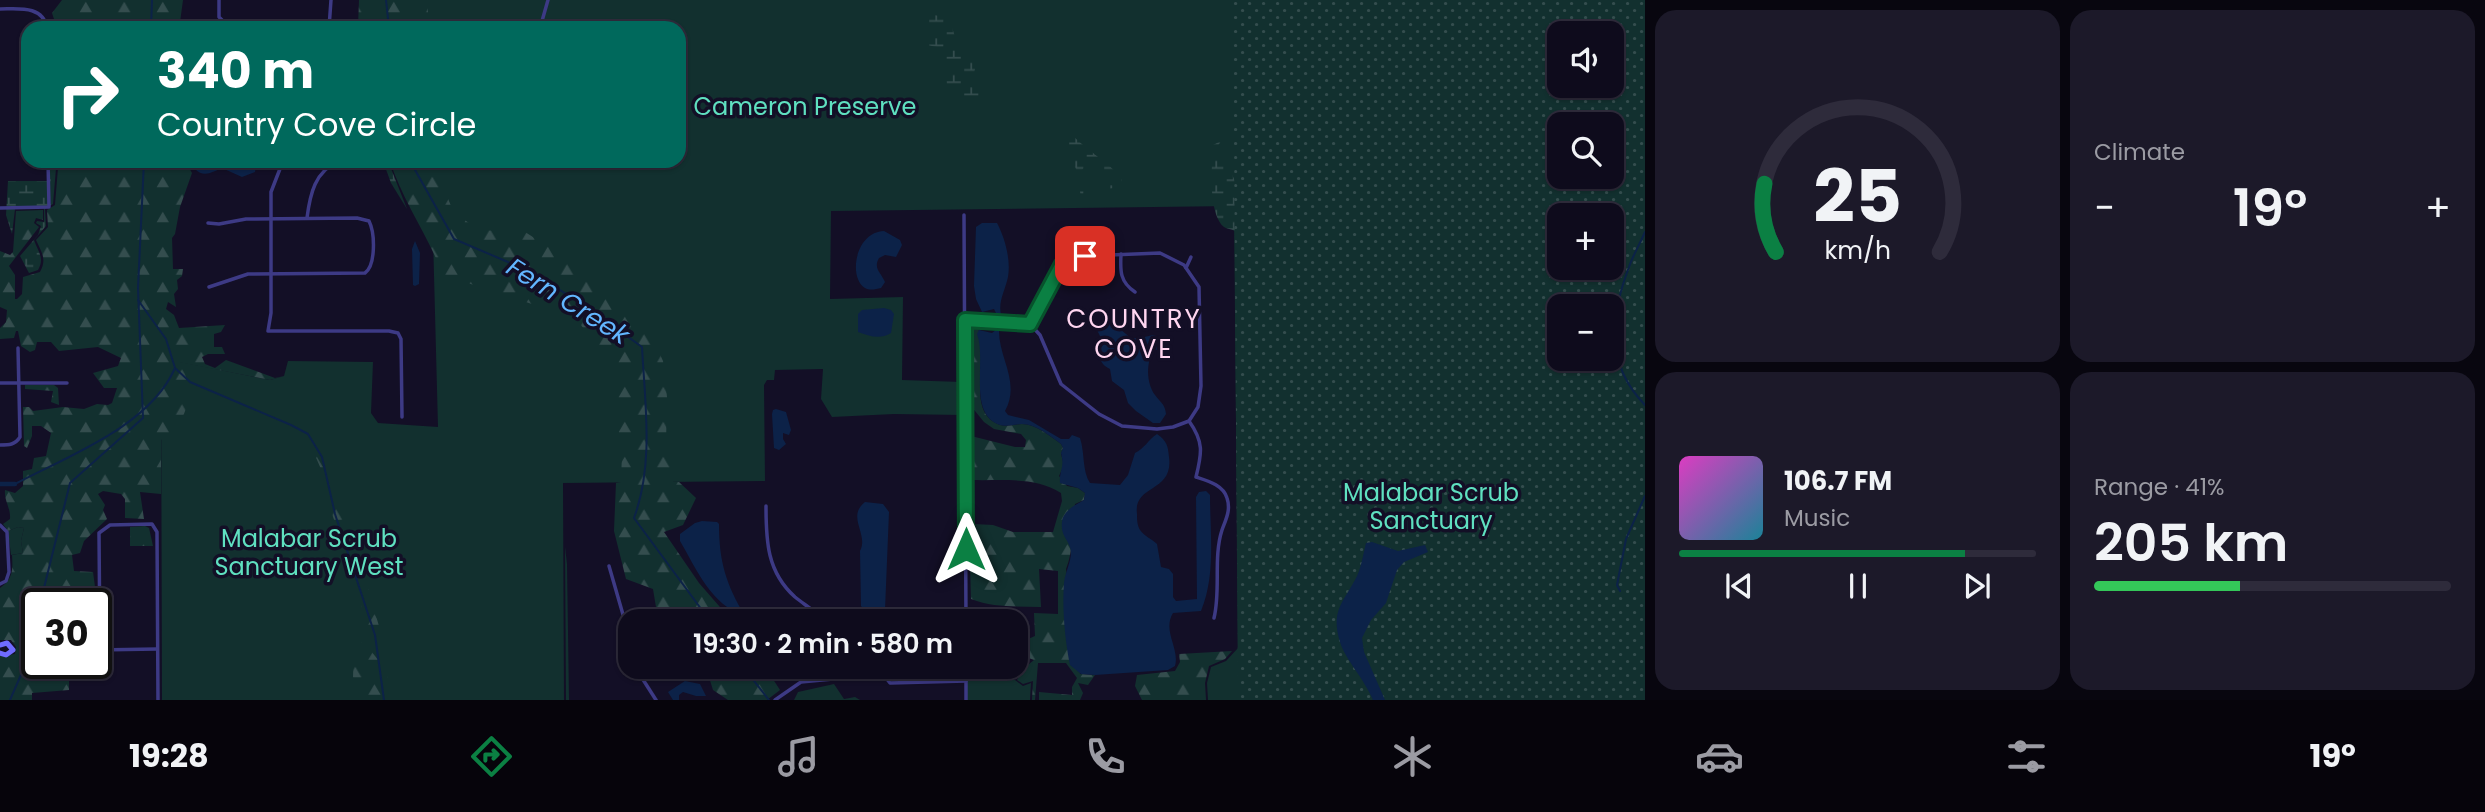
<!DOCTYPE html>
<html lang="en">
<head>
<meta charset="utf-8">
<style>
	:root { --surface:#0e0b1c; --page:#1c1929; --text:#f1f3f6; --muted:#9b9ba3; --line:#2e2b3b; --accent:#0b8043 }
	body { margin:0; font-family:Poppins,sans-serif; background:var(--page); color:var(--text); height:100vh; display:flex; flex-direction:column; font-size:26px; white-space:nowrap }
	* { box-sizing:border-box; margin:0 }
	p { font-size:23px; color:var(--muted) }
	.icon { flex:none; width:38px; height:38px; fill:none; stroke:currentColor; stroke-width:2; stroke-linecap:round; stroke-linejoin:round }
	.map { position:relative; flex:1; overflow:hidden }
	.side { display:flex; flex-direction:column; gap:10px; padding:10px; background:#08060f; width:840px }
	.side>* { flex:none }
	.top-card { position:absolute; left:21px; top:21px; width:665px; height:147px; border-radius:21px; box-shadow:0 2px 5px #0004,0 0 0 2px var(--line); background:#00695c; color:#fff; overflow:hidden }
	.buttons { position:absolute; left:1547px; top:21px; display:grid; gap:14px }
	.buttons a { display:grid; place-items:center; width:77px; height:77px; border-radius:14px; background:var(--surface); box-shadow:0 2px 5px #0004,0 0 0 2px var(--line); font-size:35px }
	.speed { position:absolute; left:21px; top:588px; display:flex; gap:14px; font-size:35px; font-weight:700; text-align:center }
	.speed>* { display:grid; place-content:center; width:91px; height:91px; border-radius:50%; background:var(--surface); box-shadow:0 2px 5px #0004,0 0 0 2px var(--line); line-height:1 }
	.speed .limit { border:4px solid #111; border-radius:10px; background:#fff; color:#111 }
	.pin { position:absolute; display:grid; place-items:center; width:60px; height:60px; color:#fff; margin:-30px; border-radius:14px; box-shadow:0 4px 10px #0006 }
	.me { position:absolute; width:77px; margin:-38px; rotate:0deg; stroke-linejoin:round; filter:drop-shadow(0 0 5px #0008) }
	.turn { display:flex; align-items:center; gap:24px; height:147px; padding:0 21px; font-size:32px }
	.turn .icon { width:91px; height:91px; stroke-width:2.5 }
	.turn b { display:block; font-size:49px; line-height:60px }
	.big { font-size:52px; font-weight:600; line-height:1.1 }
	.side .tile { flex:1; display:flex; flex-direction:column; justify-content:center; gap:10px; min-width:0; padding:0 24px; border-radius:21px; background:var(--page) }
	.side .dial { align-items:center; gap:0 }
	.dial svg { height:182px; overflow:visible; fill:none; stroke:var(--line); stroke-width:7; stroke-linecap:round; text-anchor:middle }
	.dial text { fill:var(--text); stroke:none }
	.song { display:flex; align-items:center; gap:21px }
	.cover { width:84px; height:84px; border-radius:10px; background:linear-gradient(135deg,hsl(310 70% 55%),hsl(190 70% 35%)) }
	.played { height:7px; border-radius:4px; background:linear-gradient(90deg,var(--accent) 80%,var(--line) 80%) }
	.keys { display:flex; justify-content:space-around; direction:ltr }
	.heat { display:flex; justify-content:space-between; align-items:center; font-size:38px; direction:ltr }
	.charge { height:10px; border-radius:5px; background:linear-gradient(90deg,#34c759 41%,var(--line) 0) }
	.side .tiles { flex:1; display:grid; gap:10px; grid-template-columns:repeat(2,1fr) }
	.trip { position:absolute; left:618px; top:609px; width:410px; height:70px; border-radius:21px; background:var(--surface); box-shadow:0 2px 5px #0004,0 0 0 2px var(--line); font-weight:600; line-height:70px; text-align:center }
	.tab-bar { display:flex; height:112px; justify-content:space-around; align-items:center; background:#06040b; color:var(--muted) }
	.tab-bar .icon { width:49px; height:49px }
	.tab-bar .current { color:var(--accent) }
	.tab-bar b { font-size:32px; color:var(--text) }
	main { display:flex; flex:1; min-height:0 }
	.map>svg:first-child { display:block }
</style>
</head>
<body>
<main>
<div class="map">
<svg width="1645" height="700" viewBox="0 0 1645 700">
	<defs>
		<pattern id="forest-firs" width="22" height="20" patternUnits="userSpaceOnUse" patternTransform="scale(1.75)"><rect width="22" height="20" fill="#12302f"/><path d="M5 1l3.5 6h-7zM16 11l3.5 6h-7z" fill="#344d4e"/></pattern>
		<pattern id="wetland-marsh" width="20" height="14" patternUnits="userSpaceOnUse" patternTransform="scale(1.75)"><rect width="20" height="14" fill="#12302f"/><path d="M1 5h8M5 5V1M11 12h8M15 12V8" fill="none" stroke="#344d4e"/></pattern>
		<pattern id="park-dots" width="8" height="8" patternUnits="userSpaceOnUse" patternTransform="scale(1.75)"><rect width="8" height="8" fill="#12302f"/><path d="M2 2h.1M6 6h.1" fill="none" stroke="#344d4e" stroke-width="1.8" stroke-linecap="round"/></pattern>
	</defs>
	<rect width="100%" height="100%" fill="#130f26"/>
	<!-- green -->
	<g fill="#12302f" fill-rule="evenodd">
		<path d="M428,0H1645V700H1208L1207,683L1211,667L1226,661L1238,648L1234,206L831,211L830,299L903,297L902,380L962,382L963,415L894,414L832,417L821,399L823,369L775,370L774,380H767L764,385L765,481L563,483L564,700H162L161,358L270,380L284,376L288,361L373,362L371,413L378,423L438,427L431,161H679V28H428ZM1559,33H1612V86H1559ZM1559,124H1612V177H1559ZM1559,215H1612V268H1559ZM1559,306H1612V359H1559Z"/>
		<path d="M18,527L24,528L21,541L23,553L11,555L8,531Z"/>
		<path d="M565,547L567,564L569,700H566Z"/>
		<path d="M967,667H998V680H1015L1023,686L1031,683L1030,700H967Z"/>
		<path d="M834,684L844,699L855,697L860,700H794L798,692Z"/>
	</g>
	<!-- forest -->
	<g fill="url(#forest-firs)">
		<path d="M62,0H183L180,22L192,23L203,28H66L65,25L55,22L52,13Z"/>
		<path d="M359,0H428V28H358Z"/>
		<path d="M55,161H185L192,173L180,207L175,234L172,238L173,269H183L182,276L177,280L178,289L174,294L176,307L168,302L166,309L174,315L179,328L225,325L221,332L214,334V347H222L225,354H208L202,357L205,364L215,368L226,360L275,378L284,376L270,380L178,362C181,367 185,372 186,377C193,403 183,426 161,440V494L140,492L144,519L125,518V499L121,494L103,491L98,494L105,505L103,510L107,519L84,541L80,553L72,555L74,571L93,572L95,587L69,590V604H37V663H69V690L32,693V700H0V656L15,654L16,647L11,640H0V588C13,579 13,570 12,555L23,553L21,541L24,528L18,527L8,531L3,524L10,519C11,508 4,501 5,490L15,493L23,486V471L32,469L34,458L46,456L51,433L41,426H32V436L27,448L24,446L23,407H29L33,411L63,407L84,409L97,404L108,405L112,403L117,388H104L93,373L118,366L121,358L98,347L59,351L51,342H37L35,350L30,352L21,346L18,331H16L14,338L0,339V328L6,322L7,310L0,307V251L10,255L13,252L16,211L43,210V220L36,218L34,223L39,227L9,266L15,275V299H17L22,294L23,277L40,272C47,259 42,253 36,240L48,227L47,210L55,205L58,168Z"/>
		<path d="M390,161H446L445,191L453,211L478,230L525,232L560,254L650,333L663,361L667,397L666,443L673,482H679L696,498L683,525L664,532L699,583L726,614L746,621H638L657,613L653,589L626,579L614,531L616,483L621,482L622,453L614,401V365L575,318L443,275C428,235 403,202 390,161Z"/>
		<path d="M979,323C978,332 980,336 981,345C985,369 968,414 1000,425C1007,427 1015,424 1022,424C1036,424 1050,436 1061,444L1063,448L1061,454L1064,465L1059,476L1067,486L1078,488L1085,493L1084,500L1075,504C1072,525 1074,550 1066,569L1080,674L1095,675L1088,685L1078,683L1083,693L1080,700H1039V692L1072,695V687L1077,678L1066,663H1038L1035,700H1032L1033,681L1023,684L1017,680L1023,669L1034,660L1015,653V645L1035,636L1034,613L1058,614V571L1039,569L1041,607C1016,606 994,608 971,599L970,564L973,555V524L993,525L1013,532H1053L1062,501L1061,493C1035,476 1002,481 972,480L971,436L1015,447H1025L1026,440L1021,434L994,429L984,422L971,406V324Z"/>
		<path d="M25,385H54L58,388L59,405L51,402L53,391L25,389Z"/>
		<path d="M300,428L317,443L331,489L367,585L388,657L384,658L371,641L349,561L328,503L321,469L310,444L296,431Z"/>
		<path d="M145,526L149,528L153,546H130V527Z"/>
		<path d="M362,642C382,661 388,674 395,700H364L353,677L354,648Z"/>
		<path d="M1232,651L1225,659L1209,666L1205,683L1206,700H1142L1135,686L1137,675L1175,671L1180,662L1179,654Z"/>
		<path d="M689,667H765L780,690L767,700H728L713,690L709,677H692Z"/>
	</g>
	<!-- wetland -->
	<g fill="url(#wetland-marsh)">
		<path d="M932,15C959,17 949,39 965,53L966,49L969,50L975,69L972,81L980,92V97C972,102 967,104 958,100L953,90L947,88L943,53L937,47L927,45L930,40L925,25L922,24Z"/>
		<path d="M1074,137C1089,151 1108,163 1122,178L1121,187L1106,189L1099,171L1087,165L1082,170L1088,198L1081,197L1076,169L1071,158L1068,143Z"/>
		<path d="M1221,141L1216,149L1224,156L1238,188L1235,231C1231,229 1227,229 1224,227C1209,215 1211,170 1213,153L1209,147Z"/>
		<path d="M49,161H53L56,168L53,204L45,209L46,226L34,240C38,252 45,258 38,270L29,273L20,256L38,235L41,226L36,223L37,221L44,222V208L15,209L12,234L6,215L8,181H49Z"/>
		<path d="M383,161H388L407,209L391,183Z"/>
	</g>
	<!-- park -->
	<path fill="url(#park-dots)" fill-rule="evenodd" d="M1233,0H1645V700H1238ZM1559,33H1612V86H1559ZM1559,124H1612V177H1559ZM1559,215H1612V268H1559ZM1559,306H1612V359H1559Z"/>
	<!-- water -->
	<g fill="#0c2248">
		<path d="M194,161H257L255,172L242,177L222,168C212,172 204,178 195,169Z"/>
		<path d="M982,223H997C1005,238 1011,260 1008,277C1005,291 998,301 1001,315H997L994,309L982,312L976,299L974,286L976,227Z"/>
		<path d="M884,231L900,240L902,245L896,257L885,255L879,258C873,269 881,272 885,282L881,288C876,289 870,291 865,288C848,278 855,232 884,231Z"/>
		<path d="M415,241L420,253L419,284L415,286L413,285L412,249Z"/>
		<path d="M884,308L891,310L894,314L891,333C880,340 869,336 858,332V314L862,310Z"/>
		<path d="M1108,322L1116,326L1131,338H1140L1153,335L1170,340L1164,349L1154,350C1146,361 1146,383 1155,395C1161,403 1165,404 1166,414L1160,423H1153L1136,411L1128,403L1124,390L1112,381L1110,369C1102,365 1100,361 1098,351L1104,344L1097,330L1099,326Z"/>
		<path d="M997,329H999C998,358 1021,382 1005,411L1008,415L1029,420L1061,439H1069L1072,435L1080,438C1085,453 1082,471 1090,483L1120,485L1128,475L1135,453C1145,448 1148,440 1157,434C1167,441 1168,446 1169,457C1174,493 1133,484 1137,514C1137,519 1137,525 1140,530C1144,536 1152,539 1157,544L1161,567L1169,569L1173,574V597L1176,601L1197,599L1196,497L1199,492L1206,491L1210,495C1210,534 1216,575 1201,611L1173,613C1162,631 1180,648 1175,666L1168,670L1095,675L1081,674L1070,665C1065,640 1062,609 1064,583C1065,573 1071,562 1071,552C1070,540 1060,537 1062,522C1063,511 1075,505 1084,500L1085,493L1078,488L1060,483C1059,470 1065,468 1061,453L1063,448L1061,444C1050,436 1036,424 1022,424C1015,424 1007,427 1000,425C967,414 987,360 977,334L979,330L992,333Z"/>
		<path d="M776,409L786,412L791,430L789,435L783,433V439L786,444L779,450L774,448L772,414L773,410Z"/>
		<path d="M865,502L883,504L889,512L885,610L882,616L870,617L861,606L860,551C869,534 846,517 865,502Z"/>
		<path d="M702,521L717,522L719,524C719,562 726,584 745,616C711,605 697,570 680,541V534L695,523Z"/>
		<path d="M1372,542L1398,551L1425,545L1428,552L1404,562L1397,570L1386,603L1371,620L1362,638L1364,652L1385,700H1373C1365,680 1345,659 1340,642C1331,611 1342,604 1355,580C1361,570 1363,555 1366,543Z"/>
		<path d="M685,681L700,684L706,696H696L683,692L679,695V700H673L668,692Z"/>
	</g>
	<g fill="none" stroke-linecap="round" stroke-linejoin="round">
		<!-- stream -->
		<g stroke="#0c2248" stroke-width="2">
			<path d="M386,0L389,28"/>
			<path d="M151,28L152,0"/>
			<path d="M410,161L454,239L529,271L584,305L642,347C645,404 654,464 634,518L710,621"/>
			<path d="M1645,232C1640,244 1633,255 1629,267C1610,317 1605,364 1645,405"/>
			<path d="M138,300L166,339L175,368L190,382L291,425L308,434L322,457L335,514L375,635L384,700"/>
			<path d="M15,484C68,456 150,426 175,368"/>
			<path d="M1620,591L1617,585L1626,539L1645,496"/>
			<path d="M40,604L70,483L143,418L138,288L144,161"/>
			<path d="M743,667L769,700"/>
			<path d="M10,700L24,668L37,618"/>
		</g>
		<!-- canal -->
		<path stroke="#0c2248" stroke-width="4.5" d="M0,484H15"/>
		<!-- street -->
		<g stroke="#3d3a85" stroke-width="3.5">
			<path d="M219,0V17L225,23L311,24L326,28"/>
			<path d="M0,9C18,9 43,5 47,28"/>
			<path d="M329,28L331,0"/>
			<path d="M540,28L548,0"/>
			<path d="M283,161L271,192V313L268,331H389L398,333L401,339L402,417"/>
			<path d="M0,208L49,207L48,161"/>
			<path d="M964,215L966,621"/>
			<path d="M307,218C310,194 315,171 339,161"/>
			<path d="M208,223L219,224L246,219L357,218L369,221C375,233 376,265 365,273L248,274L209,287"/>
			<path d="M1121,254C1120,271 1120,282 1135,292"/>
			<path d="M1057,258L1062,264"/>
			<path d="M1186,268L1191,257"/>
			<path d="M965,320L1018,321L1030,324L1040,335L1061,384L1099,414L1122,426L1157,429L1173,427L1189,421L1198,407L1201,386L1199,287L1184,265L1160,253L1085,256L1062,264L1030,324"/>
			<path d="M0,383H67"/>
			<path d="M1189,421C1204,442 1202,453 1196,477C1208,481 1223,485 1227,498C1231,510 1226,519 1222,530C1213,558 1221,590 1214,618"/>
			<path d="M0,445C9,445 15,445 20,437L18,348"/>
			<path d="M766,506C766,541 767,572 795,597C805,605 816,612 825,621"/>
			<path d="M0,525L7,532L9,572L6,581L0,584"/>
			<path d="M609,566L626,625L630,653"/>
			<path d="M96,650L157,649"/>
			<path d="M100,650L99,533L110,525L152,524L157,532L158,700"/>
			<path d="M635,667L656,700"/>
			<path d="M843,667L844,678"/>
			<path d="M966,667V700"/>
			<path d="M886,678L890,683L966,681"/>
			<path d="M775,700L801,682L844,678H886L891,674L966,673"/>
		</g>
		<!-- secondary -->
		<path stroke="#6f6bff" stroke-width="5" d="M0,645L7,643L13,650L6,655L0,653"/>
	</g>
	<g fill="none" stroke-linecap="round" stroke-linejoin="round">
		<!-- route casing -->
		<g stroke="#07532c" stroke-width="18">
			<path id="route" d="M966,549L965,320L1030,324L1062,264L1085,256"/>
		</g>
		<!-- route -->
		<use href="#route" stroke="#0b8043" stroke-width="12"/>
	</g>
	<g text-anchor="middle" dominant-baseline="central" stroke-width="7" stroke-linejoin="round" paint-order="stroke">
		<!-- park labels -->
		<g font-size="24" fill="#5fe0c0" stroke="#130f26">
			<text x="805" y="106">Cameron Preserve</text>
			<text x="1431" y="492">Malabar Scrub<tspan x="1431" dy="28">Sanctuary</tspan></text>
			<text x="309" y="538">Malabar Scrub<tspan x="309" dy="28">Sanctuary West</tspan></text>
		</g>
		<!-- water labels -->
		<g font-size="26" font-style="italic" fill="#62b6ff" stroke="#130f26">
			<text transform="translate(568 301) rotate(32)">Fern Creek</text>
		</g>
		<!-- neighbourhood labels -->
		<g font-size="26" letter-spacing="2" fill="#ffd6f0" stroke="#130f26">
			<text x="1134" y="319">COUNTRY<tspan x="1134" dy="30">COVE</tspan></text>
		</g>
	</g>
</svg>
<div class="buttons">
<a><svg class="icon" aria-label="sound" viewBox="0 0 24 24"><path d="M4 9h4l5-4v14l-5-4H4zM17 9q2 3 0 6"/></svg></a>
<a><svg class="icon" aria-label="search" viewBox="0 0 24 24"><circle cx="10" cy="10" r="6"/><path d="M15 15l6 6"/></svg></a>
<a>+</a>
<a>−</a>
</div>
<div class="speed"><div class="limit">30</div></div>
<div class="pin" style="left:1085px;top:256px;background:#d93025"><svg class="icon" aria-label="arrive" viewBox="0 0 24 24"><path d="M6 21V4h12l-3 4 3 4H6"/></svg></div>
<svg class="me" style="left:966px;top:549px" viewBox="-20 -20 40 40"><path d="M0-17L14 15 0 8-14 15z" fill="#0b8043" stroke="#fff" stroke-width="4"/></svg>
<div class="trip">19:30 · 2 min · 580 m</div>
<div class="top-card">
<div class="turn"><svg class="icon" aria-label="right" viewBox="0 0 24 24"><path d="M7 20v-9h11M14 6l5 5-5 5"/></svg><div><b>340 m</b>Country Cove Circle</div></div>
</div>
</div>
<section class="side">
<div class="tiles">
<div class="tile dial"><svg viewBox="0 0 100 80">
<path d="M14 69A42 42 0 1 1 86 69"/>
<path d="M14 69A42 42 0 0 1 9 39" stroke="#0b8043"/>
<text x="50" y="56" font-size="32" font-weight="700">25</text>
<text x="50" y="72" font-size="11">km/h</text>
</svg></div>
<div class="tile"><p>Climate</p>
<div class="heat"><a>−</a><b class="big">19°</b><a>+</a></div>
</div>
<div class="tile">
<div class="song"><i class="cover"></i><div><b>106.7 FM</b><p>Music</p></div></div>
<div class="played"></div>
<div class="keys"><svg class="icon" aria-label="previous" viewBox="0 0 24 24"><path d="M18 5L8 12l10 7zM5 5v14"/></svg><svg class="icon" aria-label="pause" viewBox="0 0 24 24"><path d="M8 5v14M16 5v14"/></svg><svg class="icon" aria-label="next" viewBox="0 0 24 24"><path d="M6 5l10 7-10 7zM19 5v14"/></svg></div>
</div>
<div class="tile"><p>Range · 41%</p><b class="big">205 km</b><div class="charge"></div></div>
</div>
</section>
</main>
<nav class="tab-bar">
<b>19:28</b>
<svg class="icon current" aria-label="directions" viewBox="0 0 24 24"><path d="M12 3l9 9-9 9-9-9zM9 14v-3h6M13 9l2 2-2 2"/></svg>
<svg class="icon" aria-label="music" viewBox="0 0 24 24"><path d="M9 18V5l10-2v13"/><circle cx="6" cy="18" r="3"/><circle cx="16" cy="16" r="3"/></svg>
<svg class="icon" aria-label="phone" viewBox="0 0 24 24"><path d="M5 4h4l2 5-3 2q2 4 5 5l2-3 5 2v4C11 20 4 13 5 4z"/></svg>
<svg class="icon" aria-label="climate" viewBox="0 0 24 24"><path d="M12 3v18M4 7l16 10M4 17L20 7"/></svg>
<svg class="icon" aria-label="car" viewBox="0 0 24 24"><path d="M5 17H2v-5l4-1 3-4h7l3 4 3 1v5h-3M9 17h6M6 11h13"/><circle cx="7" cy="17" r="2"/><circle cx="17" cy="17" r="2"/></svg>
<svg class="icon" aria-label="filters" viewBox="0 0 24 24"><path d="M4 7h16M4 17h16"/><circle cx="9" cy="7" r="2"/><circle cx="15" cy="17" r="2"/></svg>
<b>19°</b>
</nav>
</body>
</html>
